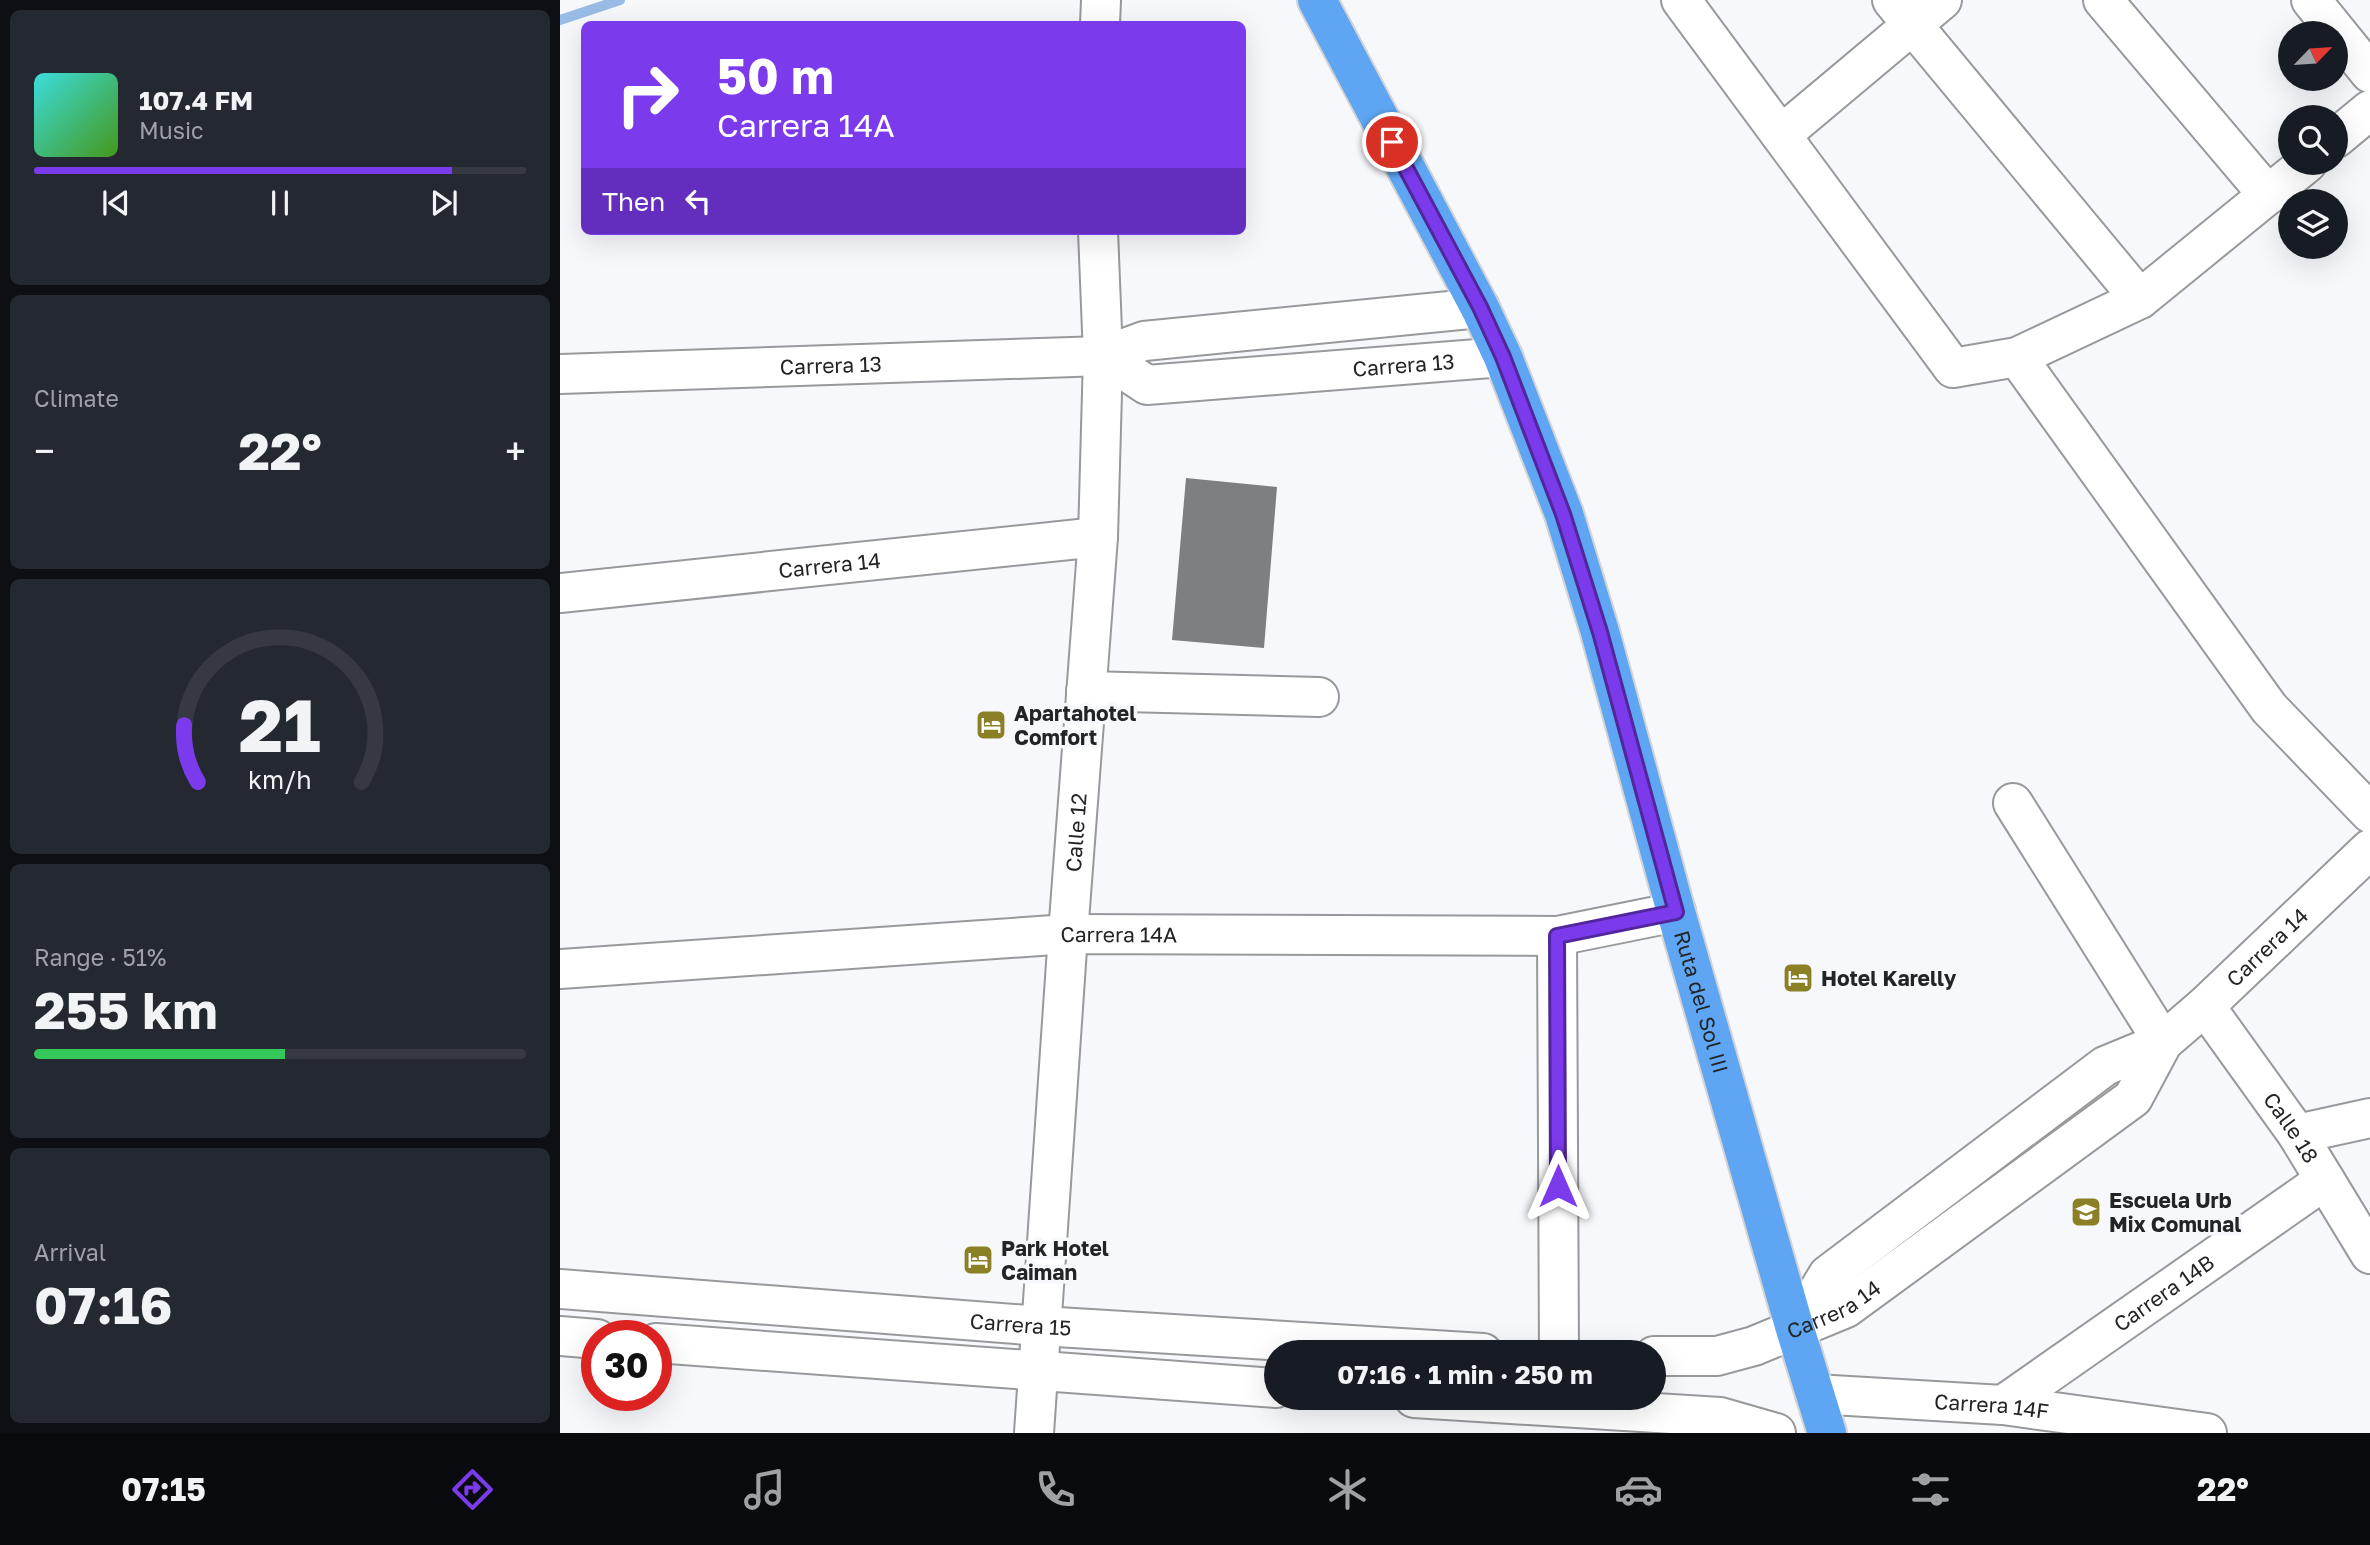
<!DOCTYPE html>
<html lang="en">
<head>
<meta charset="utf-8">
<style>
	:root { --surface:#171b24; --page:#242831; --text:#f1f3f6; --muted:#9ea1a6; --line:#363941; --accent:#7c3aed }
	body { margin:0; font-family:"Golos Text",sans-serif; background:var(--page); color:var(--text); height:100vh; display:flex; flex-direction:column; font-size:26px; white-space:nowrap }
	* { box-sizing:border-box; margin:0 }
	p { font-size:23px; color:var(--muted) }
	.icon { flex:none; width:38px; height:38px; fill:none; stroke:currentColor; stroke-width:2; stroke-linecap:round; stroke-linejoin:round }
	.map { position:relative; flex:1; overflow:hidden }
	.panel { display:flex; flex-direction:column; gap:10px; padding:10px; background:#0d0f14; width:560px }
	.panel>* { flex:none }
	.guide { position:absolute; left:21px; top:21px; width:665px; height:214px; border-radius:10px; box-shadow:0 7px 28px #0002; background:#7c3aed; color:#fff; overflow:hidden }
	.needle { width:46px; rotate:65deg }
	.controls { position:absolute; left:1718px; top:21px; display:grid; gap:14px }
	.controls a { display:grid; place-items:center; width:70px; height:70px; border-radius:50%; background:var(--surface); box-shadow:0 7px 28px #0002; font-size:35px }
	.speed { position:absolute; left:21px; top:1320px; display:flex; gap:14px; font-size:35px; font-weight:700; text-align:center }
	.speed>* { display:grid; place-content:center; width:91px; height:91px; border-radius:50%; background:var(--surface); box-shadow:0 7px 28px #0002; line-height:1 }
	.speed .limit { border:10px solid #d22; background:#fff; color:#111 }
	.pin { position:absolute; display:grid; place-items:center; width:60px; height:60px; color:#fff; margin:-30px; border:4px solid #fff; border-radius:50%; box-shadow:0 2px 7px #0007 }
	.me { position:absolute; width:77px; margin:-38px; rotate:0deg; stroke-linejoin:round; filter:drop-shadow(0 0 5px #0008) }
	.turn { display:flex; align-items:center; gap:24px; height:147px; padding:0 21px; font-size:32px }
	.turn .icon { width:91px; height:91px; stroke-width:2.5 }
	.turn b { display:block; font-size:49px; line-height:60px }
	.then { display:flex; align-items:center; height:66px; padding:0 21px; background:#0003; gap:14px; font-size:26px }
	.big { font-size:52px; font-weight:700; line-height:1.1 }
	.panel .widget { flex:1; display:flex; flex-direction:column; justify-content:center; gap:10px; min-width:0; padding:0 24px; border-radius:10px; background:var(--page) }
	.panel .dial { align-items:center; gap:0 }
	.dial svg { height:182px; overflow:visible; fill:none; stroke:var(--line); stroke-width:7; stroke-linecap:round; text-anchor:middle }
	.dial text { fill:var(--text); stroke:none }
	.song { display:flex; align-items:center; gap:21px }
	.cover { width:84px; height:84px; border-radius:10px; background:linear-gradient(135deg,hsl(180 70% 55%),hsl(100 70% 35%)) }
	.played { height:7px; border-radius:4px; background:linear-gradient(90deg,var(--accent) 85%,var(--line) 85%) }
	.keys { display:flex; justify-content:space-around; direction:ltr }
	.heat { display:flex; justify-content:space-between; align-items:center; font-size:38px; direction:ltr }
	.charge { height:10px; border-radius:5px; background:linear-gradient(90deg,#34c759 51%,var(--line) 0) }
	.trip { position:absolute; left:704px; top:1340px; width:402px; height:70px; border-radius:35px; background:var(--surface); box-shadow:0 7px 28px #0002; font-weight:700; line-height:70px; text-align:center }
	.tab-bar { display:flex; height:112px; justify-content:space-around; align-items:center; background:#090b0e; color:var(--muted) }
	.tab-bar .icon { width:49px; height:49px }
	.tab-bar .active { color:var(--accent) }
	.tab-bar b { font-size:32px; color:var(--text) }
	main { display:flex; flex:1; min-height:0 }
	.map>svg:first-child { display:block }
</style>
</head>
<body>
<main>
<section class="panel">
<div class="widget">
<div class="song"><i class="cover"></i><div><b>107.4 FM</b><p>Music</p></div></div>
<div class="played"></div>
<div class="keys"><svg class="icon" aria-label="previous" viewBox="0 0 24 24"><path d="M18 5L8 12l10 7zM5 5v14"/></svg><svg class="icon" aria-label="pause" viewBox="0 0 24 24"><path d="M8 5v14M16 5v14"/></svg><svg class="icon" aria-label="next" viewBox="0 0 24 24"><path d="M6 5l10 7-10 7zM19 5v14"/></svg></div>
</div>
<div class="widget"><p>Climate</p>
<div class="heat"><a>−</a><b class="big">22°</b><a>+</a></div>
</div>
<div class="widget dial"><svg viewBox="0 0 100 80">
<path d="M14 69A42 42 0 1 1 86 69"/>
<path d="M14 69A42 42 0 0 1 8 44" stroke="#7c3aed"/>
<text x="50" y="56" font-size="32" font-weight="700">21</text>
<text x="50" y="72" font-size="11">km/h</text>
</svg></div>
<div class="widget"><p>Range · 51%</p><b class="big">255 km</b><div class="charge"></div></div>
<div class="widget"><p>Arrival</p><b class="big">07:16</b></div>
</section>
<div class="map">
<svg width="1810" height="1433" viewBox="0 0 1810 1433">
	<rect width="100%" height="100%" fill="#f6f8fb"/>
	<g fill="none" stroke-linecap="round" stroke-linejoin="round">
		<!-- stream -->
		<path stroke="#98bce5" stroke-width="10" d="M0,20L60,0"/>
	</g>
	<!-- building -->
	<path fill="#7d7f82" d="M626,478L717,487L704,648L612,640Z"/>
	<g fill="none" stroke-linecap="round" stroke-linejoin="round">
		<!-- minor casing -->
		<g stroke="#97999b" stroke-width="42">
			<g id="minor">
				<path d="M1121,0L1393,368L1457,357L1580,299L1747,163"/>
				<path d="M1332,0L1580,299"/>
				<path d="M1543,0L1708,195"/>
				<path d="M1751,0L1810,73"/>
				<path d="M540,24L541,0"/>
				<path d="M1221,135L1382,0"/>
				<path d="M1776,138L1810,110"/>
				<path id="s1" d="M543,356L587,385L943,357"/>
				<path d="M1457,357L1709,708L1810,813"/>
				<path id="s2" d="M0,374L543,356L584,341L920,308"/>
				<path id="s3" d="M0,593L538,537"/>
				<path d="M526,691L759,697"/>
				<path d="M1453,803L1603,1042"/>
				<path d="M997,936L999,1353"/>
				<path id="s4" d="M0,969L508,934L997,936L1116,912"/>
				<path id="s5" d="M1645,1006L1737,1134L1810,1254"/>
				<path d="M1737,1134L1810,1118"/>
				<path id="s6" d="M0,1289L481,1326L923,1353"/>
				<path id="s7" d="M1235,1329L1268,1275L1545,1066L1603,1042L1645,1006L1810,849"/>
				<path d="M0,1336L37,1339"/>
				<path d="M96,1343L716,1388"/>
				<path id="s8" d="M1094,1356H1157L1194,1346L1286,1308L1573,1098L1603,1042"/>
				<path id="s9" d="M1255,1394L1443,1405L1647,1433"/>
				<path d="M854,1398L1160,1417L1216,1433"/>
				<path id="s10" d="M1443,1405L1765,1180"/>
				<path id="s11" d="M474,1433L508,934L538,537L543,356L538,231"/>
			</g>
		</g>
		<!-- highway casing -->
		<g stroke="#d3d3d3" stroke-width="42">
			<g id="highway">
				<path id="s12" d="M757,0L920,308L943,357L1004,514L1040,632L1116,912L1235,1329L1267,1433"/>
			</g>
		</g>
		<!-- minor -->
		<use href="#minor" stroke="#fff" stroke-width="38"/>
		<!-- highway -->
		<use href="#highway" stroke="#5ea6f3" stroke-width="38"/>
	</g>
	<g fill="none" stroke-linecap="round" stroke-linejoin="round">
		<!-- route casing -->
		<g stroke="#51269a" stroke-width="18">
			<path id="route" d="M832,142L920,307L943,357L1003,514L1040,632L1116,912L997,936L998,1186"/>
		</g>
		<!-- route -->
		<use href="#route" stroke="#7c3aed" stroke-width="12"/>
	</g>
	<!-- icons -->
	<defs>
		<g id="hotel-square" transform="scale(1.575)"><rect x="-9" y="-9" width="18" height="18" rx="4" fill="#8c8027" stroke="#f6f8fb"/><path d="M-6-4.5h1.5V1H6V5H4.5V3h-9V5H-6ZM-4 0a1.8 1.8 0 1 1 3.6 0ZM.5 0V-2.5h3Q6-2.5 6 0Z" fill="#fff"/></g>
		<g id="school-square" transform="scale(1.575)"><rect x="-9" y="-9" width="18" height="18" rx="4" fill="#8c8027" stroke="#f6f8fb"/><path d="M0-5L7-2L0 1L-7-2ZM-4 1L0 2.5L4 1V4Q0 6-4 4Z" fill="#fff"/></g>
	</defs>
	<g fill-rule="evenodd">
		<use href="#hotel-square" x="431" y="725"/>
		<use href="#hotel-square" x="1238" y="978"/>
		<use href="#school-square" x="1526" y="1212"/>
		<use href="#hotel-square" x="418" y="1260"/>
	</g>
	<g text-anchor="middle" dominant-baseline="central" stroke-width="7" stroke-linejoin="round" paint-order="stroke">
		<!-- street labels -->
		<g font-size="21" fill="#232425" stroke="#f6f8fb">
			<text stroke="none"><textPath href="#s2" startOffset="271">Carrera 13</textPath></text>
			<text stroke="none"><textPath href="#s1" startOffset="310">Carrera 13</textPath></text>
			<text stroke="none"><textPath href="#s3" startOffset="271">Carrera 14</textPath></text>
			<text stroke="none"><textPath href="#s11" startOffset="602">Calle 12</textPath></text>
			<text stroke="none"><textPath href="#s4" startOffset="560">Carrera 14A</textPath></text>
			<text stroke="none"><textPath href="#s7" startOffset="614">Carrera 14</textPath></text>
			<text stroke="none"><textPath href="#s12" startOffset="1078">Ruta del Sol III</textPath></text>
			<text stroke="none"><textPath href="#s5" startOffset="149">Calle 18</textPath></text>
			<text stroke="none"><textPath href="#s10" startOffset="196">Carrera 14B</textPath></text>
			<text stroke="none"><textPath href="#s8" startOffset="189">Carrera 14</textPath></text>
			<text stroke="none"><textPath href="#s6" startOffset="462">Carrera 15</textPath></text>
			<text stroke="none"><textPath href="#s9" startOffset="177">Carrera 14F</textPath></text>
		</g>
		<!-- poi labels -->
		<g font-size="21" font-weight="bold" fill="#232425" stroke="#f6f8fb" text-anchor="start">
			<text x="454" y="713">Apartahotel<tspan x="454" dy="24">Comfort</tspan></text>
			<text x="1261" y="978">Hotel Karelly</text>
			<text x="1549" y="1200">Escuela Urb<tspan x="1549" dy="24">Mix Comunal</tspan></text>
			<text x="441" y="1248">Park Hotel<tspan x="441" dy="24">Caiman</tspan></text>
		</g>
	</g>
</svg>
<div class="controls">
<a><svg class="needle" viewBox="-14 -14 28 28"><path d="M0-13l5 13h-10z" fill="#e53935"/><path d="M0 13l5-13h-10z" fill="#9ea1a6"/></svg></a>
<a><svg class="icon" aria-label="search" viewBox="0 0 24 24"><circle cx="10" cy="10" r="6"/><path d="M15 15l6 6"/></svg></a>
<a><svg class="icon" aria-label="layers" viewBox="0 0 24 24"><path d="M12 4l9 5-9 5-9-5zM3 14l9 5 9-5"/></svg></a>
</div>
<div class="speed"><div class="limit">30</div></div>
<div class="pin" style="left:832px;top:142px;background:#d93025"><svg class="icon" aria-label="arrive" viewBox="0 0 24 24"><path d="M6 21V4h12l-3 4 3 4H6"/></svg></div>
<svg class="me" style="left:998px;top:1186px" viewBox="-20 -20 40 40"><path d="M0-17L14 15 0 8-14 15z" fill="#7c3aed" stroke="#fff" stroke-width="4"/></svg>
<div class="trip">07:16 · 1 min · 250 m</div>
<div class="guide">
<div class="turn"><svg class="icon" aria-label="right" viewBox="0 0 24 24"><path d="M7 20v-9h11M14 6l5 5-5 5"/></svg><div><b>50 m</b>Carrera 14A</div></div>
<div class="then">Then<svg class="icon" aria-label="left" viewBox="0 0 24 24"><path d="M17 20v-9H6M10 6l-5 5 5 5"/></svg></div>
</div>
</div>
</main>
<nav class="tab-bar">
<b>07:15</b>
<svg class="icon active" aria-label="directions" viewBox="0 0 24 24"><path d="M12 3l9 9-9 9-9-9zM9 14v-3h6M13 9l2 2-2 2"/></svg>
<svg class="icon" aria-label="music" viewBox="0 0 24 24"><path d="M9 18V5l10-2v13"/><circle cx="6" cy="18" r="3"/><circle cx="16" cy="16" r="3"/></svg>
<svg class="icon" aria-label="phone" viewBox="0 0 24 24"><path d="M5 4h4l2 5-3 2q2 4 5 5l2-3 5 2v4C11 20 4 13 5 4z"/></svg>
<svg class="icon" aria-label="climate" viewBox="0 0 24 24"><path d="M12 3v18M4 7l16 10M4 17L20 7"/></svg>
<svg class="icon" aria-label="car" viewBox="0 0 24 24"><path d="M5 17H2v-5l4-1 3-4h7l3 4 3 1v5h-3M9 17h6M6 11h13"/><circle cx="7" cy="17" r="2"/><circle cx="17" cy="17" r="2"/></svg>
<svg class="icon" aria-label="filters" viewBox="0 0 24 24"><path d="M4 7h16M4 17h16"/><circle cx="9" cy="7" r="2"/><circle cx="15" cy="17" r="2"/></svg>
<b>22°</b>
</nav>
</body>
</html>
